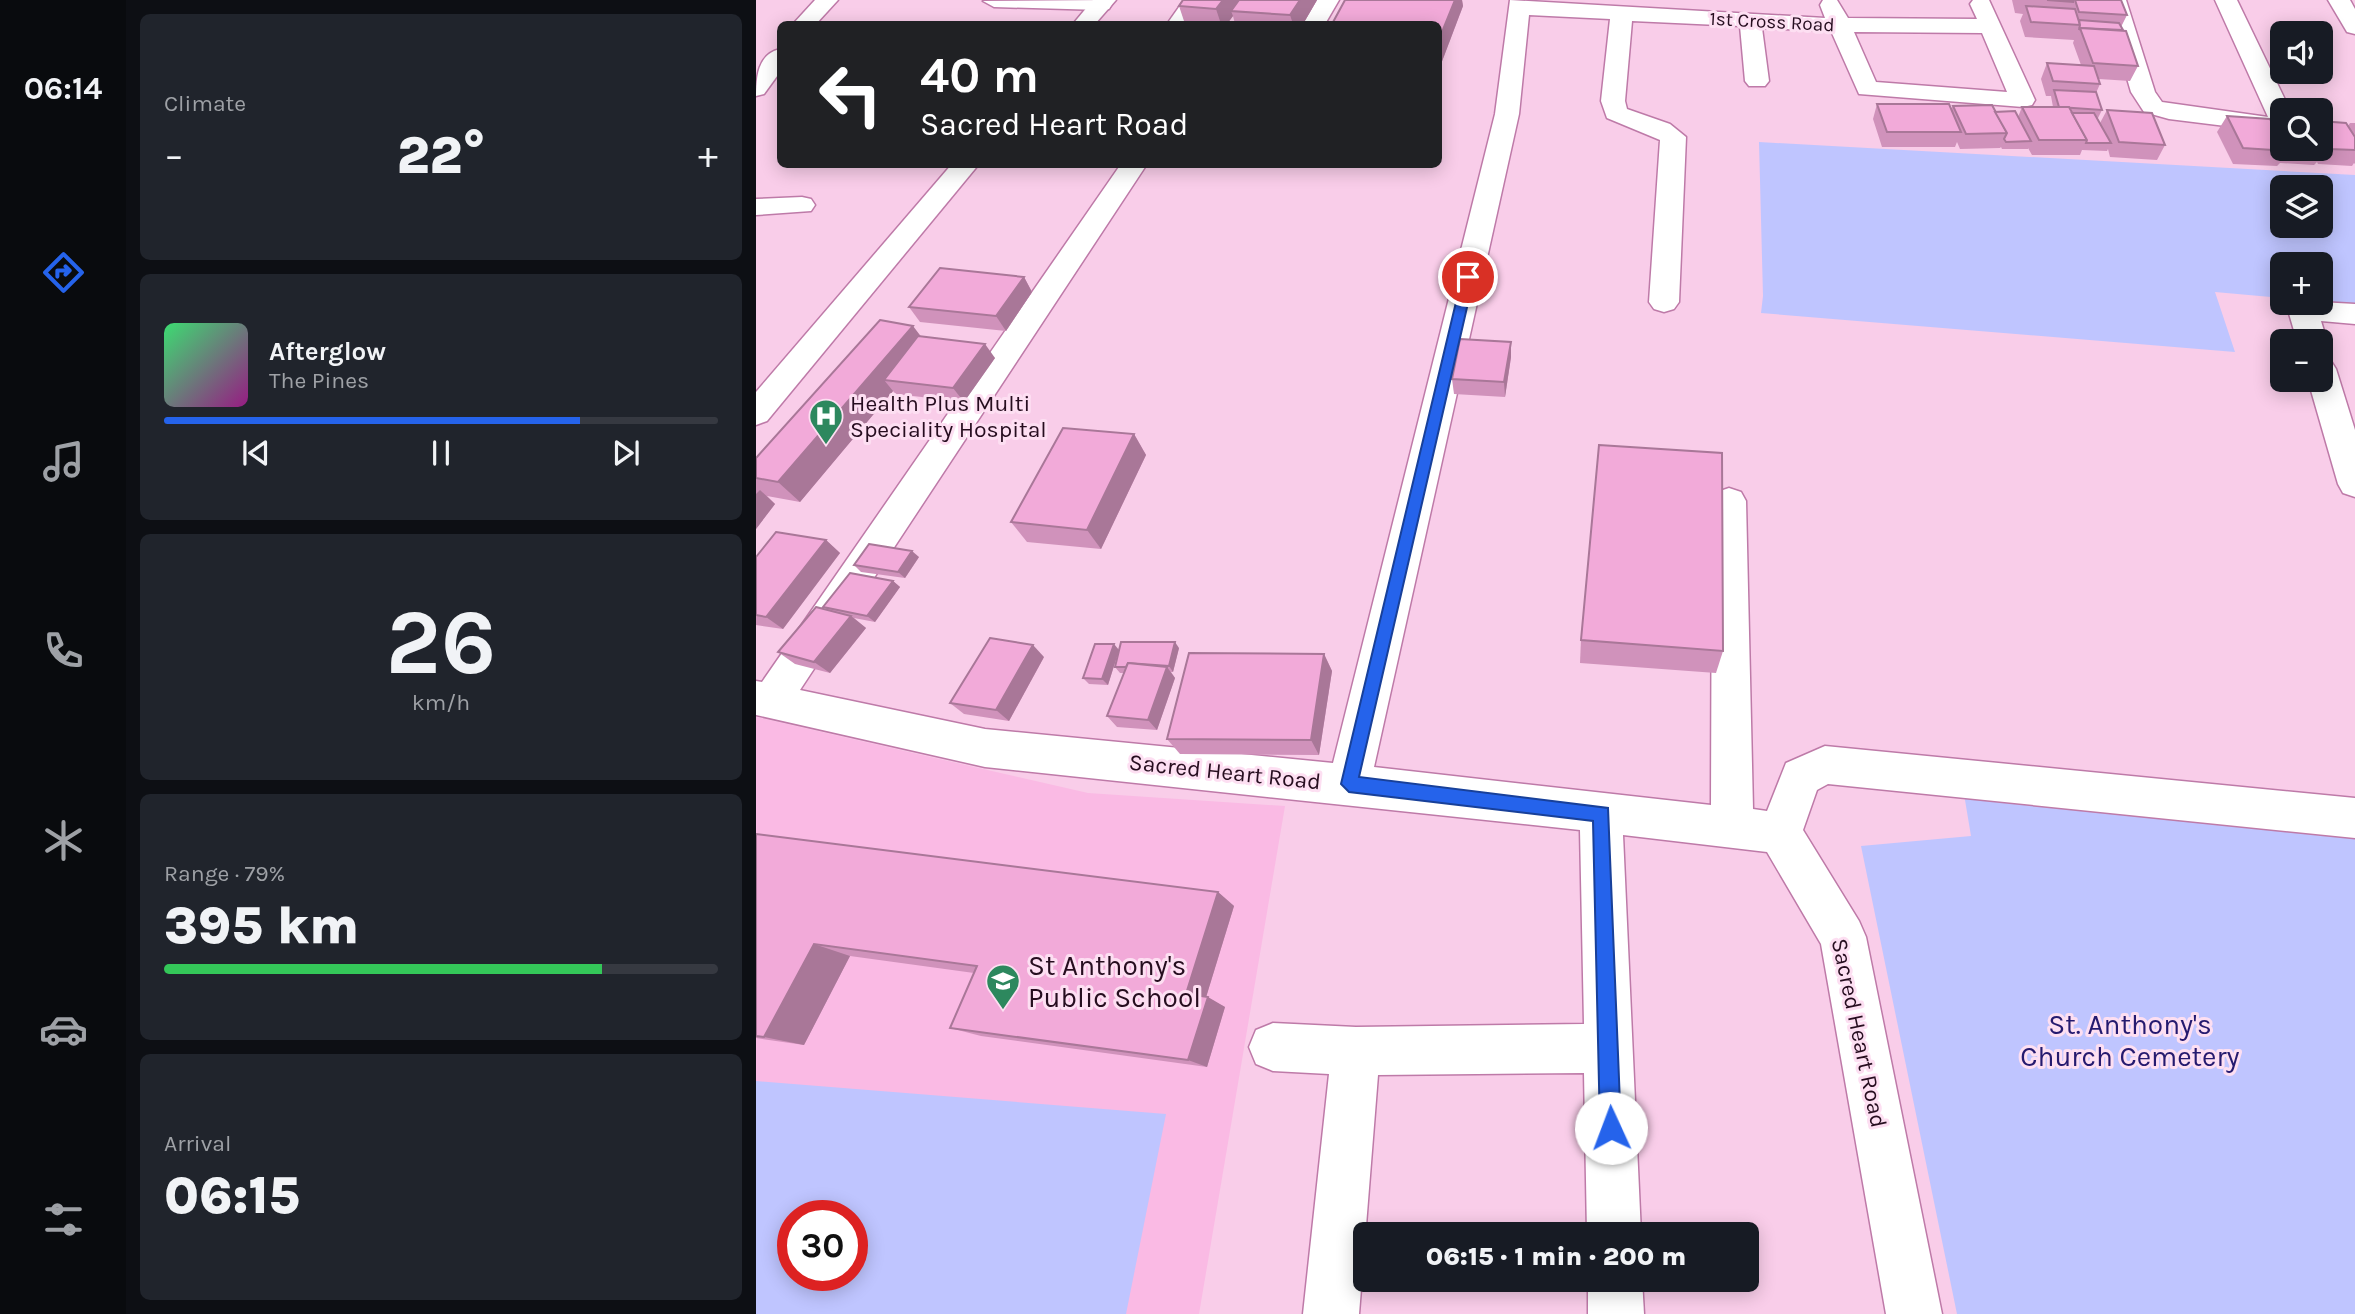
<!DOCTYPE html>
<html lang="en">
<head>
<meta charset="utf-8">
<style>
	:root { --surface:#171b24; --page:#20242c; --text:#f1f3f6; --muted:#9ea1a6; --line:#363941; --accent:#2563eb }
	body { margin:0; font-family:Karla,sans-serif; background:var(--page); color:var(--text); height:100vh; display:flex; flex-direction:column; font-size:26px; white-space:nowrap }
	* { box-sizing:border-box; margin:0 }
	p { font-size:23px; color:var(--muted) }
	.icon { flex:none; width:38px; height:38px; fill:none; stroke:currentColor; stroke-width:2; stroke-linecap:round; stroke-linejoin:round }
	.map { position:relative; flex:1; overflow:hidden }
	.sheet { display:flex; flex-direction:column; gap:14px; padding:14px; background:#0d0f14; width:630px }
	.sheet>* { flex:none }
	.top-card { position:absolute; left:21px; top:21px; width:665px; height:147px; border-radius:10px; box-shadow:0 4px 18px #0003; background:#202124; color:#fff; overflow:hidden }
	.tools { position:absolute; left:1514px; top:21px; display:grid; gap:14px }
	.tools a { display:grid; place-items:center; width:63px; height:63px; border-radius:10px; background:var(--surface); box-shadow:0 4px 18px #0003; font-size:35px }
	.speed { position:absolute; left:21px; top:1200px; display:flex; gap:14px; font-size:35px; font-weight:700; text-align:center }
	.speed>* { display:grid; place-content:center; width:91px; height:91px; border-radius:50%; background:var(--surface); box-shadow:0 4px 18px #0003; line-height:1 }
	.speed .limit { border:10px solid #d22; background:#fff; color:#111 }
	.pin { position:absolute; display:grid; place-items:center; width:60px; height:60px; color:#fff; margin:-30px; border:4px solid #fff; border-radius:50%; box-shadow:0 2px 7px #0007 }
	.me { position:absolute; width:77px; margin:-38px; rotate:358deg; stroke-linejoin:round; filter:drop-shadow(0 0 5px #0008) }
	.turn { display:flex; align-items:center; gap:24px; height:147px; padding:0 28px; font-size:32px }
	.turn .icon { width:91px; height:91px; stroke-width:2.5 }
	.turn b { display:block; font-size:49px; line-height:60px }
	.big { font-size:52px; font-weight:800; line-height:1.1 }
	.sheet .tile { flex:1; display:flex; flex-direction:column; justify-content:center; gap:10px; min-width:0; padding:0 24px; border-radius:10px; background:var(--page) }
	.sheet .dial { align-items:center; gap:0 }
	.dial b { font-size:91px; line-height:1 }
	.song { display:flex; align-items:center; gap:21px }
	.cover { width:84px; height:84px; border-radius:10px; background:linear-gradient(135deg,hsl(140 70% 55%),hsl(310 70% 35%)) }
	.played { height:7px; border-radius:4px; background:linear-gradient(90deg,var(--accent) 75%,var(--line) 75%) }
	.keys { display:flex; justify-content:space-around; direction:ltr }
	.heat { display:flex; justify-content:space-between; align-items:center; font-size:38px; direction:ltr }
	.charge { height:10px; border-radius:5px; background:linear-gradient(90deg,#34c759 79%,var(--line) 0) }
	.trip { position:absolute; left:597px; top:1222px; width:406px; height:70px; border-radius:10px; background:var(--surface); box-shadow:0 4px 18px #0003; font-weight:800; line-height:70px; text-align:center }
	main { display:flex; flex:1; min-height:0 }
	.tab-bar { display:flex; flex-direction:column; width:126px; justify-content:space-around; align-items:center; background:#090b0e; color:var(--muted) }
	.tab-bar .icon { width:49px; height:49px }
	.tab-bar .current { color:var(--accent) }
	.tab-bar b { font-size:32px; color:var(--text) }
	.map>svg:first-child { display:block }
</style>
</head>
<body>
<main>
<nav class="tab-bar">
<b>06:14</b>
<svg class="icon current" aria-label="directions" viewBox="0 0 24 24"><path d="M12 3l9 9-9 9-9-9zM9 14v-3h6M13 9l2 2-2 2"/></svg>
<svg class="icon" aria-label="music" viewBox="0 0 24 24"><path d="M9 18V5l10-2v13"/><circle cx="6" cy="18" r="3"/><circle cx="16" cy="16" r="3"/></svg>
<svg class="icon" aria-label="phone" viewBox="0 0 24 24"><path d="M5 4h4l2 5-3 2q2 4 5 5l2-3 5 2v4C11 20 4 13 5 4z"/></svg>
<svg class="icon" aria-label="climate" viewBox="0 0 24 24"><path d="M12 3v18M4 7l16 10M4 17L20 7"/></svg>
<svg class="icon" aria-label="car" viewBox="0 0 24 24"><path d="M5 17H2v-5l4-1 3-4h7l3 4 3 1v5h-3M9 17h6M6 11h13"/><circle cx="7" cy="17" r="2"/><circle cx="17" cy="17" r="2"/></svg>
<svg class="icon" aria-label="filters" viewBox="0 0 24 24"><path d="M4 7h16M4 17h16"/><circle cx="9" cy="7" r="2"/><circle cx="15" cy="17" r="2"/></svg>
</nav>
<section class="sheet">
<div class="tile"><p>Climate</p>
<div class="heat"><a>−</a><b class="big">22°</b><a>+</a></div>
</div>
<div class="tile">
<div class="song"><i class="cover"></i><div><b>Afterglow</b><p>The Pines</p></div></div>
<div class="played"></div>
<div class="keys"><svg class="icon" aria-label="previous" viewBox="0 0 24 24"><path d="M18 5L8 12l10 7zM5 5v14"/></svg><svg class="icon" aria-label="pause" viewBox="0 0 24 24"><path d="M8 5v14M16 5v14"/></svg><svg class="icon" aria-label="next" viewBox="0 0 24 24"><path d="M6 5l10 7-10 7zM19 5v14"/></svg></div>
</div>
<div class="tile dial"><b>26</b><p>km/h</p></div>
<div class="tile"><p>Range · 79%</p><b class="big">395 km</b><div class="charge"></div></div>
<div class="tile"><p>Arrival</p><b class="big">06:15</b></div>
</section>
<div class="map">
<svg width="1599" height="1314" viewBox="0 0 1599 1314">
	<rect width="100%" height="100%" fill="#f9cde9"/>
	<!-- built -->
	<path fill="#fabae4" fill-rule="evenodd" d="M0,717L332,793L529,806L443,1314H0ZM37,1216H96V1276H37Z"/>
	<!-- green -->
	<g fill="#bfc5ff" fill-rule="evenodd">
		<path d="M1003,142L1599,175V305L1565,302L1564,264H1526V298L1459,292L1479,352L1005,313L1007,296ZM1526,187H1564V226H1526Z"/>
		<path d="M1208,794L1599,838V1314H1201L1105,846L1215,836Z"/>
		<path d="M0,1081L410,1114L370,1314H0ZM37,1216H96V1276H37Z"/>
	</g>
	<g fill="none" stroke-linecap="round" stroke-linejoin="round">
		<!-- minor casing -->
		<g stroke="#be7aa8" stroke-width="3">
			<g id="minor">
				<path d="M59,0H82L60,24H37Z"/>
				<path d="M353,0L356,4L353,9L345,10L238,7L227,1Z"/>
				<path d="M428,0H450L433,24H411Z"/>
				<path d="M561,0H583L569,24H547Z"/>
				<path d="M754,0L1069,18L1064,5L1067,0H1081L1092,18L1221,19L1214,4L1217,0H1233L1279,100L1276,105L1267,107L1103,94L1075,31L1006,28L1013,81L1009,86H993L989,81L984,26L876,21L869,101L871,109L914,124L930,137L923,302L918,309L908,312L898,309L893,302L904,140L851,118L845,101L854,19L773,15L763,114L618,767L955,805L956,501L961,492L973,488L985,492L990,501L997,809L1011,811L1030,763L1069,746L1599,798V838L1072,784L1061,790L1047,830L1103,921L1110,937L1186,1314H1130L1065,944L1011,852L867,835L885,1234H831L828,1073L622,1075L603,1314H547L573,1074L517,1071L500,1064L493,1047L500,1030L517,1023L600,1027L828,1024L824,830L229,767L0,715V681L6,682L365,164H391L44,690L229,729L577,763L739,114ZM1098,32L1226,33L1251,92L1120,82Z"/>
				<path d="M1348,0H1370L1399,92L1406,102L1512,117L1459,0H1481L1534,110H1526V133L1413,119L1388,112L1375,92Z"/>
				<path d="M1572,0H1594L1599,9V34L1591,32Z"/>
				<path d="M24,49V72L8,94L0,96C0,77 2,54 24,49Z"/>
				<path d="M46,197L55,199L59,205L55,211L0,215V199Z"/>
				<path d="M1564,302L1599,304V324L1565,321L1571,341L1564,349V341H1541L1532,310L1538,303Z"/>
				<path d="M1564,358L1575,361L1580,369L1599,430V497L1587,493L1582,484L1552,380H1564Z"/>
				<path d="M832,1279H886L888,1314H832Z"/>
			</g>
		</g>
		<!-- major casing -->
		<g stroke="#be7aa8" stroke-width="3">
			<g id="major">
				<path d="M337,0H360L339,24H317Z"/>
				<path d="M196,164H223L11,421L0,425V392Z"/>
			</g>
		</g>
		<!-- minor -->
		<use href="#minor" fill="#fff" fill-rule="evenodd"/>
		<!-- major -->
		<use href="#major" fill="#fff" fill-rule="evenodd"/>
	</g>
	<!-- wall -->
	<g fill="#d092bb">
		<path d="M561,0L547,24H479L477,16L471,24H429L423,6Z"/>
		<path d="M589,0H706L707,6L685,64H682V24Z"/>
		<path d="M1256,0H1365L1371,15L1365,27L1382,66L1374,81L1343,79L1344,84L1340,93L1346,110L1342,118H1341L1344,123L1351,110L1409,145L1401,160L1354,157L1352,149L1351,151L1326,150L1324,155H1276L1272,148V149H1246L1245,147L1244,148L1204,149L1201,142L1199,147H1126L1117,119L1121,104L1195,109L1197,106L1239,112L1262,117L1266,107H1297L1295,96H1290L1285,79L1291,63L1325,65L1317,43L1319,37L1318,40L1269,37L1264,21L1267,14L1259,13Z"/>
		<path d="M1471,116L1516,122L1517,119L1526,120V149H1564V121L1592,126L1594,123H1599V164L1598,163L1596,166L1562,164L1561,162L1558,165L1524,163L1521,166L1477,164L1461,132Z"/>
		<path d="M268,277L276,292L250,331L164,322L153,307Z"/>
		<path d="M165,336L239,358L208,402L140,394L137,391L44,502L11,496L19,504L0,529V458Z"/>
		<path d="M755,342V357L749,397L698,394L696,379Z"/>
		<path d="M378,434L390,455L345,549L271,542L255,522Z"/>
		<path d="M70,540L84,553L27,629L0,625V557Z"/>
		<path d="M163,557L149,578L105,572L98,565Z"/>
		<path d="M137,581L144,587L119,622L98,618L110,628L74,673L39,664L22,652L70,609L67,607Z"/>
		<path d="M825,640L967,651L960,673L824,663Z"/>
		<path d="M423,648L417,672H415L419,678L401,730L361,727L351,716L368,673H364L359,667Z"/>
		<path d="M363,650L352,685L333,684L327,678Z"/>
		<path d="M568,654L576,671L563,755L424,754L411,739Z"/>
		<path d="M288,657L253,721L208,714L194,703Z"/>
		<path d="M0,834L462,892L478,906L450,997L469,1007L451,1067L225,1036L194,1028L218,973L94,956L48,1045L0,1038Z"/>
	</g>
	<!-- shaded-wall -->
	<g fill="#a97798">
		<path d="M467,0H487L475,11L477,16L471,24H465L460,9Z"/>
		<path d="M544,0H561L547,24H537L534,15Z"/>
		<path d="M699,0H706L707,6L685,64L682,42Z"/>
		<path d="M268,277L276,292L250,331L240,316Z"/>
		<path d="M157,326L173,347L128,380L137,391L44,502L22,482Z"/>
		<path d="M755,342V357L749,397L748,382Z"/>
		<path d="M229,344L239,358L208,402L197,388Z"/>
		<path d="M378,434L390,455L345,549L331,530Z"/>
		<path d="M4,490L19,504L0,529V494Z"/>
		<path d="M70,540L84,553L27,629L10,617Z"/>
		<path d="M156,551L163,557L149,578L142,572Z"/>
		<path d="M137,581L144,587L119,622L111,616Z"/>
		<path d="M95,616L110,628L74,673L58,662Z"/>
		<path d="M419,642L423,648L417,672L413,666Z"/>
		<path d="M358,644L363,650L352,685L346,679Z"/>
		<path d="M277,645L288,657L253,721L240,710Z"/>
		<path d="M568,654L576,671L563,755L555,740Z"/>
		<path d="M411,667L419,678L401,730L392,720Z"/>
		<path d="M462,892L478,906L448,1004L430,994Z"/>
		<path d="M58,944L94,956L48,1045L8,1037Z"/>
		<path d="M452,997L469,1007L451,1067L432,1060Z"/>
	</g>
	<!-- building -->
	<g fill="#f2aad9" stroke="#a97798" stroke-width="2">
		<path d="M427,0H467L460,9L423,6Z"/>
		<path d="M483,0H544L534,15L475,11Z"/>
		<path d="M589,0H699L682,42V24H576Z"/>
		<path d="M1291,0H1317V2Z"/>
		<path d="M1319,0H1365L1371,15L1323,12Z"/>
		<path d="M1270,6L1319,9L1324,25L1275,22Z"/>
		<path d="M1323,20L1363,23L1367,30L1324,28L1323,30L1324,25Z"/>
		<path d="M1324,28L1370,31L1382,66L1337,63Z"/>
		<path d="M1291,63L1338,66L1344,84L1297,81Z"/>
		<path d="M1298,90L1340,92L1346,110L1303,107Z"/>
		<path d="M1121,104H1193L1205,132H1131Z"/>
		<path d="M1236,105L1251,133L1210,134L1197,106Z"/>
		<path d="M1266,107H1313L1331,140H1283Z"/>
		<path d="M1351,110L1396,113L1409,145L1363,142Z"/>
		<path d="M1259,111L1275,141L1250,142L1248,139L1251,133L1239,112Z"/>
		<path d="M1316,113H1338L1355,143H1330L1331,140Z"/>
		<path d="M1471,116L1514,119L1526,140V149H1531L1532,151L1487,148Z"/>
		<path d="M1517,119L1526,120V135Z"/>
		<path d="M1564,121L1590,123L1599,137V150L1573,149L1564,135Z"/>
		<path d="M1564,141L1570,150L1553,149H1564Z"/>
		<path d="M184,268L268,277L240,316L153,307Z"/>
		<path d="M124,320L157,326L22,482L0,478V458Z"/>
		<path d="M162,336L229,344L197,388L128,380Z"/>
		<path d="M704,339L755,342L748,382L696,379Z"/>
		<path d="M307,428L378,434L331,530L255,522Z"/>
		<path d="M843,445L966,453L967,651L825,640Z"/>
		<path d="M20,532L70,540L10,617L0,615V557Z"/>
		<path d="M113,544L156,551L142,572L98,565Z"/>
		<path d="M94,573L137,581L111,616L67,607Z"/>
		<path d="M60,607L95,616L58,662L22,652Z"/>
		<path d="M234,638L277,645L240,710L194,703Z"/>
		<path d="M365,642H419L413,666L372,663L370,667H359Z"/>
		<path d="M339,644H358L346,679L327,678Z"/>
		<path d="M433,653L568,654L555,740L411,739Z"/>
		<path d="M372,663L411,667L392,720L351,716Z"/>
		<path d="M0,834L462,892L430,994L452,997L432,1060L194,1028L221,966L58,944L8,1037L0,1036Z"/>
	</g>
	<!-- route -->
	<path fill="#2563eb" stroke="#184099" stroke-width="2" d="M712,273L718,277L603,777L852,808L865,1128L862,1135L855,1138L847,1135L844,1128L837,821L593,792L585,784L706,277Z"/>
	<!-- icons -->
	<defs>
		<g id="hospital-pin" transform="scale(1.75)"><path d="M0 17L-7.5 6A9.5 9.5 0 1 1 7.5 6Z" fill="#2d885e" stroke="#fddff2"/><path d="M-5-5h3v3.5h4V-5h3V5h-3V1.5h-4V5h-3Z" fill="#fff"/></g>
		<g id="school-pin" transform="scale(1.75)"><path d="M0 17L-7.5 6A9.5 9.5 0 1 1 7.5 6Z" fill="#2d885e" stroke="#fddff2"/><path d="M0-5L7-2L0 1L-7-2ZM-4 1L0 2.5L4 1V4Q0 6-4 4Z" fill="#fff"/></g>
	</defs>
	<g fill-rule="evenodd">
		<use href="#hospital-pin" x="70" y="416"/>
		<use href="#school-pin" x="247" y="981"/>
	</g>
	<g text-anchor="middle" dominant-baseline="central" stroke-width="6" stroke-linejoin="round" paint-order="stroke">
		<!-- far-street labels -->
		<g font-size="19" fill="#260d1f" stroke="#fddff2">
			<text transform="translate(1016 22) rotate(3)">1st Cross Road</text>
		</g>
		<!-- poi labels -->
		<g font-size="23" fill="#260d1f" stroke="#fddff2" text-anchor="start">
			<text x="94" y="403">Health Plus Multi<tspan x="94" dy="26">Speciality Hospital</tspan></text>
		</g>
		<!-- street labels -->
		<g font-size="23" fill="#260d1f" stroke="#fddff2">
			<text transform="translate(469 772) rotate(6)">Sacred Heart Road</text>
			<text transform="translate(1103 1033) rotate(78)">Sacred Heart Road</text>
		</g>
		<!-- near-poi labels -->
		<g font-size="28" fill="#260d1f" stroke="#fddff2" text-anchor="start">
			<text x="272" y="965">St Anthony's<tspan x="272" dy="32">Public School</tspan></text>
		</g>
		<!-- near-park labels -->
		<g font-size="28" fill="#251a6f" stroke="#fddff2">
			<text x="1374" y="1024">St. Anthony's<tspan x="1374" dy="32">Church Cemetery</tspan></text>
		</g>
	</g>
</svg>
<div class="tools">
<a><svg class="icon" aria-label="sound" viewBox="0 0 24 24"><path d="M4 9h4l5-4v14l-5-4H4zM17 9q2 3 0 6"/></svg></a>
<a><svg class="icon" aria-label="search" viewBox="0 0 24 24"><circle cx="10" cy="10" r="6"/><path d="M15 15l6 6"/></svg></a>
<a><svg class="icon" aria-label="layers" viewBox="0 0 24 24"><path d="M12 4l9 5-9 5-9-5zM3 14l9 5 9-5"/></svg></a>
<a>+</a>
<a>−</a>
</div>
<div class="speed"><div class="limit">30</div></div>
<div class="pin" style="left:712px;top:277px;background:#d93025"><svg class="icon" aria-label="arrive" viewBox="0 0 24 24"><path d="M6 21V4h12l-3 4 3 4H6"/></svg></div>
<svg class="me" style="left:855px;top:1128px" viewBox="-20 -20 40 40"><circle r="19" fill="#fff"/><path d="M0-13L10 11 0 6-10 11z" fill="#2563eb"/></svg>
<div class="trip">06:15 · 1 min · 200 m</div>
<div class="top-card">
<div class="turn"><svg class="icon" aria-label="left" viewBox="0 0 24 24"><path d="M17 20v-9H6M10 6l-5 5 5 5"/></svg><div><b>40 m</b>Sacred Heart Road</div></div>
</div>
</div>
</main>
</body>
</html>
